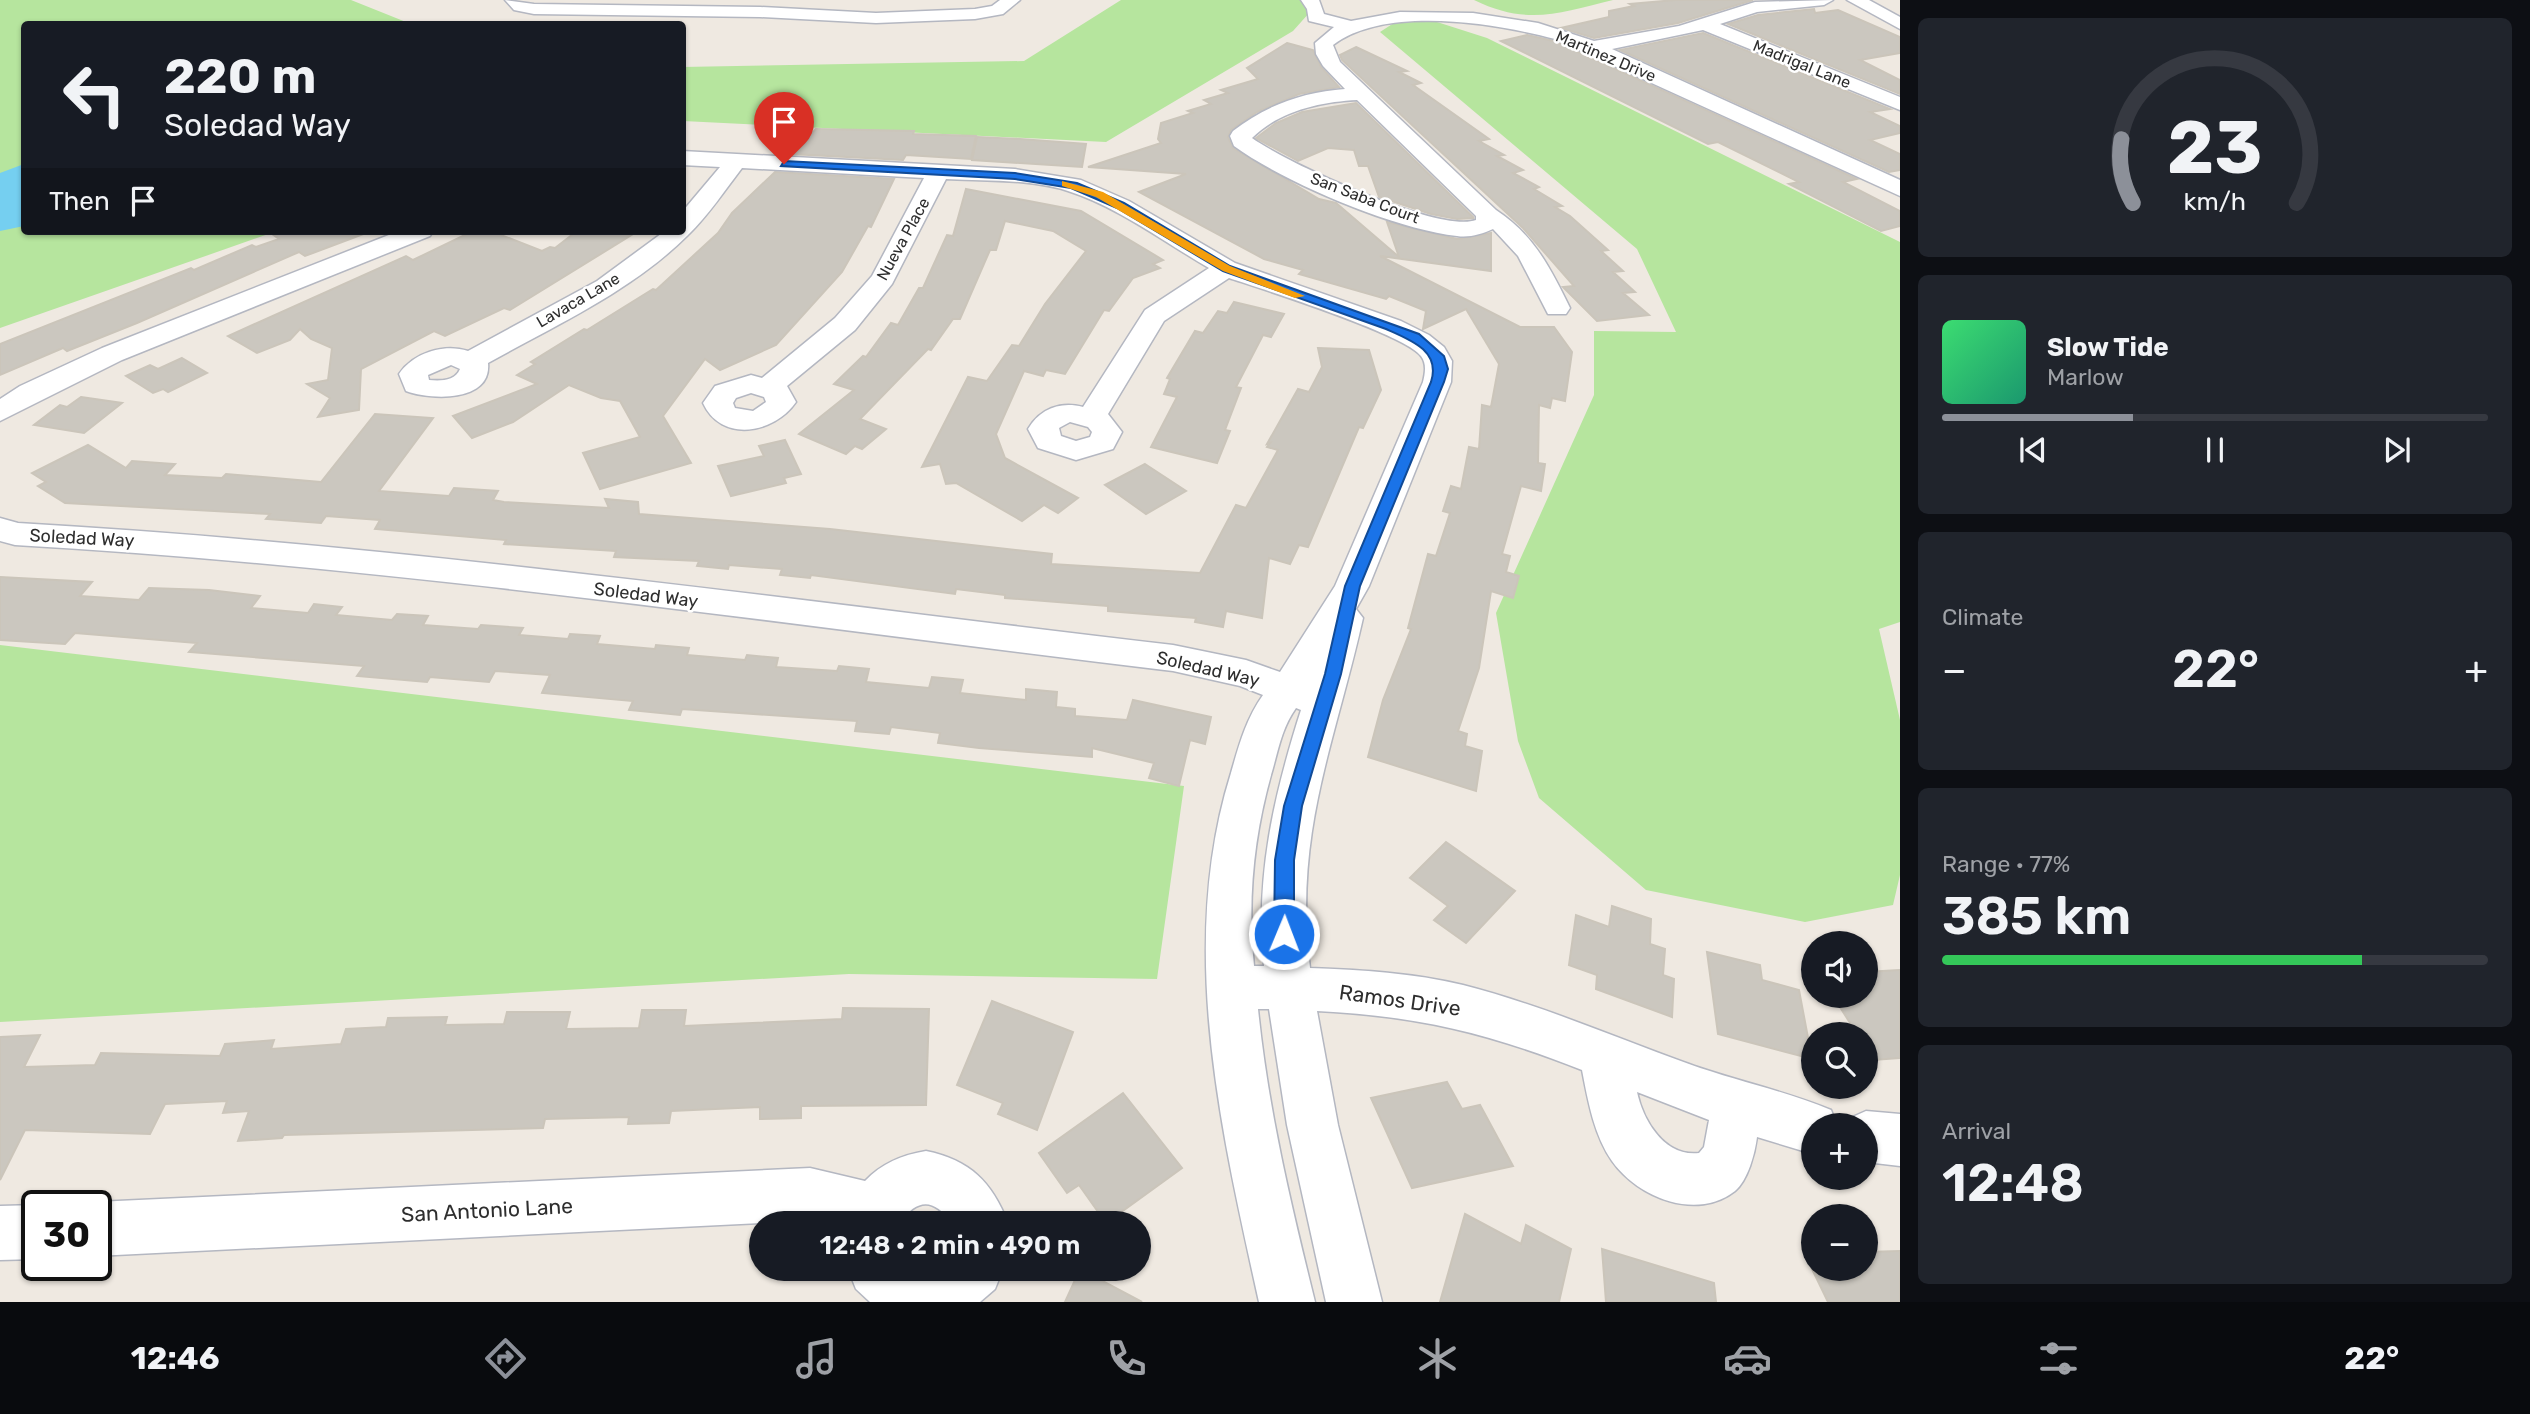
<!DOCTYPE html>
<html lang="en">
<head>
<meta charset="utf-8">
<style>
	:root { --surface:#171b24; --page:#20242c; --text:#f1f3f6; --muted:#9ea1a6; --line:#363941; --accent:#8c9099 }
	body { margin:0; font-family:Rubik,sans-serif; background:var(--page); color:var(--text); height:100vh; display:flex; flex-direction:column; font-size:26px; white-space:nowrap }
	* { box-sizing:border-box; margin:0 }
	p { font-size:23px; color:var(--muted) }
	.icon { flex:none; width:38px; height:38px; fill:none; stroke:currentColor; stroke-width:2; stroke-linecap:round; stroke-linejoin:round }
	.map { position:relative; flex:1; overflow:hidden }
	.sheet { display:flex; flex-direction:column; gap:18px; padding:18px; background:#0d0f14; width:630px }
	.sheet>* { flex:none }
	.top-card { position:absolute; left:21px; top:21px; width:665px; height:214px; border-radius:7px; box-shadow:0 2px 5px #0004; background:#171b24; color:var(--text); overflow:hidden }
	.fabs { position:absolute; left:1801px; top:931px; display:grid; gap:14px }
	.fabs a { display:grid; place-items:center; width:77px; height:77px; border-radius:50%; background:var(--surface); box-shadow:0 2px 5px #0004; font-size:35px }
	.speed { position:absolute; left:21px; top:1190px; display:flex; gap:14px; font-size:35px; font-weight:700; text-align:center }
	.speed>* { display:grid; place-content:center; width:91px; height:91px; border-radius:50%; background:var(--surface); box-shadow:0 2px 5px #0004; line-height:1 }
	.speed .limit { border:4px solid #111; border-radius:10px; background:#fff; color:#111 }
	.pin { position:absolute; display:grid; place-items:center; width:60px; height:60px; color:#fff; margin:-72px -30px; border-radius:50% 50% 50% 0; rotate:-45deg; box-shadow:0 0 7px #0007 }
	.pin .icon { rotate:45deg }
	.me { position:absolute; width:77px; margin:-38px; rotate:1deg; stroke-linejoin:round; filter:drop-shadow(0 0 5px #0008) }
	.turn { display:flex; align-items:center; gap:24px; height:147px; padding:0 28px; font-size:32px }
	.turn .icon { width:91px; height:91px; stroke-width:2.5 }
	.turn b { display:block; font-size:49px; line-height:60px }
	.then { display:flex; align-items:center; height:66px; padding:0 28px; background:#0003; gap:14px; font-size:26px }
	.big { font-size:52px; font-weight:600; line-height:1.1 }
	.sheet .card { flex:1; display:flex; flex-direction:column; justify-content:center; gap:10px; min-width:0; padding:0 24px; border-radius:10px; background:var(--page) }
	.sheet .dial { align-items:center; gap:0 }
	.dial svg { height:182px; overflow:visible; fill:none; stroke:var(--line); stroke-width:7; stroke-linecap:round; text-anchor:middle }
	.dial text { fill:var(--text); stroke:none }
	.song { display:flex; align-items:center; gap:21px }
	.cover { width:84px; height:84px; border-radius:10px; background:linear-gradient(135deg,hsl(140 70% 55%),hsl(160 70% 35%)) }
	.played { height:7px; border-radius:4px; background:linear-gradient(90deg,var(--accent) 35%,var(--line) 35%) }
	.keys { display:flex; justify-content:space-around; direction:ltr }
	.heat { display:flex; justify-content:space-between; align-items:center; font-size:38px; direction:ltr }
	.charge { height:10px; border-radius:5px; background:linear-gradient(90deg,#34c759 77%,var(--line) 0) }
	.trip { position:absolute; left:749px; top:1211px; width:402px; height:70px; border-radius:35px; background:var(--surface); box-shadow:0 2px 5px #0004; font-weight:600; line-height:70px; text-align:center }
	.dock { display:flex; height:112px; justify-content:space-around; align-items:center; background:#090b0e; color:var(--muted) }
	.dock .icon { width:49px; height:49px }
	.dock .current { color:var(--accent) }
	.dock b { font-size:32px; color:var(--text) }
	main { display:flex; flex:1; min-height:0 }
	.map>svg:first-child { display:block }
</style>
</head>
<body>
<main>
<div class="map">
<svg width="1900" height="1302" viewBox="0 0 1900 1302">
	<rect width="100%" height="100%" fill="#efe9e1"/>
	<!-- green -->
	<g fill="#b6e59e">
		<path d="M0,0H351L411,24H24V231H277L0,328Z"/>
		<path d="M1121,0H1311L1310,12L1293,31L1106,142L683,121L682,67L1024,61Z"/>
		<path d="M1474,0H1613C1560,13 1527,26 1474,0Z"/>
		<path d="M1400,19L1437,22L1487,38L1900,242V622L1879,629L1900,720V875L1893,905L1805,922L1646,890L1539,798L1518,741L1496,613L1594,395V331L1676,332L1637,249L1380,32Z"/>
		<path d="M0,645L1184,786L1157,979L849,974L0,1022Z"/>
	</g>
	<!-- water -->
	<path fill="#75cff0" d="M24,164V226L0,231V173Z"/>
	<!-- building -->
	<g fill="#cbc7bf" stroke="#cbc5ba" stroke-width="2">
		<path d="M1675,0H1753L1678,23L1594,38L1561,28L1609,17V11L1634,6L1630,4Z"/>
		<path d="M1814,9L1815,13L1838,10L1900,37V53L1860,60L1900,80V94L1728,24L1758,15Z"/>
		<path d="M1703,33L1890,109L1870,112L1900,126V133L1870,140L1900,154V170L1889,172L1620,50Z"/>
		<path d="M1527,35L1554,41L1857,179L1843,182L1900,211V226L1881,231L1789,184L1799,182L1718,142L1708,144L1501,41Z"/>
		<path d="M1287,43L1313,50L1321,67L1339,87L1299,94L1257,112L1231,130L1228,137L1233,148L1319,199L1336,203L1399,257L1387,222L1457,239L1491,233V271L1380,256L1520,327H1554L1572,352L1565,401L1552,398L1550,408L1539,405L1538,463L1545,464L1541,491L1521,486L1502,554L1510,556L1506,572L1519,576L1513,598L1491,591L1479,668L1458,731L1467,734L1465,746L1482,751L1476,791L1368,757L1383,700L1411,629L1408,628L1428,554L1436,556L1450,513L1443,511L1451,486L1461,489L1469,447L1479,449L1482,405L1491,407L1499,364L1466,309L1423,329L1426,311L1389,296L1386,299L1299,274L1303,270L1264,259L1139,192L1186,174L1088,167L1161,143L1158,139L1161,123L1193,113L1188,111L1211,104L1204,100L1228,93L1221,90L1258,79L1247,68Z"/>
		<path d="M1356,47L1407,71L1399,72L1421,83L1413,85L1489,139L1479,141L1504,155L1497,156L1523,170L1513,173L1539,187L1534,189L1562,206L1555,207L1570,216L1608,250L1601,251L1623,271L1613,272L1635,292L1623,293L1649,315L1597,321L1563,287L1574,286L1523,228L1342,60L1340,55Z"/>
		<path d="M1356,103L1473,217V218L1457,219L1431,214L1379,197L1368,166H1359L1354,150L1328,148L1298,161L1256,138L1276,123L1302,112Z"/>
		<path d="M816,129L914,131L913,134L976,136L971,159L906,155L903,160L792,154Z"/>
		<path d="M977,137L1020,139L1086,144L1082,167L972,160Z"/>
		<path d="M775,172L894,179L871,227L868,226L842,272L776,345L720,370L705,359L663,416L691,463L600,489L583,453L640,437L620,401L601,398L569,385L513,422L472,438L453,416L537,384L517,375L535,364L531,362L584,329L587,330L653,289L656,290L718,233L732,213Z"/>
		<path d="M966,189L1081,211L1163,260L1153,264L1160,268L1133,278L1109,311L1104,310L1065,374L1046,370L1043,376L1024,371L996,434L1005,458L1078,498L1058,513L1044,505L1022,521L956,483L946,484L940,464L922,467L968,377L987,381L1012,345L1019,346L1045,304L1086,251L1053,231L1005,221L996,250H990L960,319H953L931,350L928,349L860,419L886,429L862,449L855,446L846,454L799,434L854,390L834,384L863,356L866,357L891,323L898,325L919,288H923L947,235L953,236Z"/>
		<path d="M268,231L366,233L305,256L299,252L137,323L67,351L63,348L0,375V344L191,268L194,270L252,245L256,247L279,239Z"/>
		<path d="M473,231H491L542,251L550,247L555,248L577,231H638L510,310L504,308L445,336L434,331L361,369L359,410L318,417L330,398L307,384L328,380L332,348L311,339L300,329L290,340L257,353L228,336L406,256L413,260Z"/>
		<path d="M1234,302L1284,314L1271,337L1263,335L1236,387L1241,388L1225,430L1230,431L1217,463L1151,447L1177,397L1164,394L1170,379L1167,378L1195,331L1203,333L1218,311L1227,313Z"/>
		<path d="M1318,348L1369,350L1381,390L1363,428L1359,427L1308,547L1299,545L1290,564L1269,558L1262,618L1226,611L1223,627L1195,622L1196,618L1108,611V606L1005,598V595L956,589L955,594L811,575L810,578L780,575L782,569L729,565L728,569L697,566L699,561L614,557L616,551L504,544L506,540L375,529L380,520L326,516L321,523L266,519L270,514L65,503L38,486L46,482L32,473L88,445L126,468L132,461L175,464L165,475L222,478L226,474L321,482L375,414L433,418L379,491L449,496L454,488L498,491L493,500L504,502L609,508L605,499L638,502L639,514L830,529L1052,554L1051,564L1200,573L1236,505L1246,508L1278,450L1267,447L1270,443L1267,444L1298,389L1309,392L1322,367Z"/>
		<path d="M182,358L207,373L168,392L163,389L153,393L126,376L150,365L158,369Z"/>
		<path d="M81,397L122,403L84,433L34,425L60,405L67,407Z"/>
		<path d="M785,440L801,474L784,478L786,483L731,496L718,466L764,456L759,446Z"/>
		<path d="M1145,464L1186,491L1146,514L1105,485Z"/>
		<path d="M0,577L92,582L80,596L139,600L149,588L209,590L260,596L251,608L308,613L314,604L342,607L336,615L392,620L397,614L428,616L423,625L478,629L481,625L523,628L519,635L568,639L570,634L600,636L597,644L655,649L656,645L689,648L687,655L745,660L747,655L778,658L776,667L837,671L839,666L869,669L866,682L929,688L932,677L963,680L960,693L1026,700V689L1057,692L1056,707L1075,709V716L1127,720L1133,700L1211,717L1205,744L1190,740L1179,786L1149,778L1154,763L1092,748V757L979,748L938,743L940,733L891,727L889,734L855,731L857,721L682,709L680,715L629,710L633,701L542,693L550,675L495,671L489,682L430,677L427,682L357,676L364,666L189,652L197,643L75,633L65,644L0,640Z"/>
		<path d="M1446,842L1515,891L1466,943L1434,920L1448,906L1410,878Z"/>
		<path d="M1612,906L1651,919L1650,944L1665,949L1663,975L1674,979L1672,1017L1596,989L1597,975L1569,965L1576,915L1609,927Z"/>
		<path d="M1707,952L1760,965L1762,980L1799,990L1812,1059L1718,1034Z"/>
		<path d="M1900,970V1058L1873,1060L1866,1048V1034H1857L1833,996H1866V972Z"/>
		<path d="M992,1001L1073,1032L1037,1130L998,1114L1003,1103L957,1085Z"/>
		<path d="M843,1008L929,1009L926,1105L801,1106V1118L760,1119V1107L671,1111L669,1123L628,1124L629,1117L545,1119L543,1128L284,1135L282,1138L238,1141L249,1111L223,1113L227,1101L165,1104L150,1134L25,1130L0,1180V1037L40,1035L24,1067L95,1065L101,1053L220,1056L225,1044L274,1040L271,1049L341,1044L346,1029L386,1027L388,1018L447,1017L445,1025L504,1024L507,1012H570L566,1029L639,1028L642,1010H686L684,1026L842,1019Z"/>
		<path d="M1447,1082L1462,1109L1480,1105L1513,1166L1412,1188L1371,1098Z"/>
		<path d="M1123,1093L1182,1168L1106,1223L1079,1185L1067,1193L1039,1153Z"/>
		<path d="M1465,1214L1521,1244L1526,1225L1571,1249L1559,1302H1440Z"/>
		<path d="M1602,1249L1714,1283L1716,1302H1606Z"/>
		<path d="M1900,1251V1302H1828L1812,1269H1866V1252Z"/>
		<path d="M1080,1269L1142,1302H1065Z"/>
	</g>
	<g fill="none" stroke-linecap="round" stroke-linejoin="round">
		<!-- minor casing -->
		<g stroke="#b4b7c1" stroke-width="3">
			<g id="minor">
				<path d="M505,0L534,4L760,7L876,13L975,9L992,6L1000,0H1020L1003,14L975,19L876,23L760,17L534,14L514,10Z"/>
				<path d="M1301,0H1319L1324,14L1351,21L1400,12L1473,13L1538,23L1594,41L1679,26L1755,2L1833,0L1824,5L1757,12L1720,24L1900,97V110L1703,30L1612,49L1900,180V196L1555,39C1494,23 1386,5 1333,45L1340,62L1496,210C1534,235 1551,269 1570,308L1566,314H1548L1518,256L1493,229C1482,234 1469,238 1457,236C1394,229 1285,183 1234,146L1230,136L1233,131C1266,105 1304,92 1345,89L1323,66L1316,54L1315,43L1334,27L1309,21L1307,9ZM1357,100L1476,216V220C1439,234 1285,162 1252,138C1279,111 1320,102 1357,100Z"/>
				<path d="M1847,0H1869L1900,17V29Z"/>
				<path d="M682,151L1015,169L1081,180L1129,201L1235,263L1401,321L1429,335L1444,347L1452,361L1451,382L1369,586L1356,609L1363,618C1335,743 1293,835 1310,968C1362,970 1414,973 1463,985C1541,1005 1614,1037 1689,1064C1736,1081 1786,1091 1831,1110L1837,1125H1813V1154L1757,1137C1755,1153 1748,1180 1735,1191C1697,1221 1638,1198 1612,1161C1594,1135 1588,1101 1582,1070C1488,1033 1418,1016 1317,1011L1338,1125L1382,1302H1326L1287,1125L1269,1009H1258C1268,1109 1291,1205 1315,1302H1259C1221,1130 1177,945 1231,773C1239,745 1246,719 1263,695L1240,686L1173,671C788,625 402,567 15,545L0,541V518L18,523C404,545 789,600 1173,645L1246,660L1280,672L1335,586L1423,382C1425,373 1427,364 1421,356C1405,334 1262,289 1229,278L1164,321L1108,414L1122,432L1113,449L1076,460L1038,448L1028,429C1040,409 1060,401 1083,407L1145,310L1209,268C1164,242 1118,207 1068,191C1030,179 985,181 946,179L892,284L855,330L787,386L796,402C774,434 721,443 703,403L715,386L751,375L762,378L835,318L872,276L924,178L742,168C725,190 708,216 688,235C632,291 556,325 488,363C492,403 430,400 406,391L399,374C413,353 444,343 468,351L597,281L665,231H682V212L720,167L682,165ZM451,365L460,369C455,381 441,381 429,380L428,375ZM751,393L764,397L766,402L753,411L735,408L733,403L736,398ZM1070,422L1088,427L1092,432L1090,437L1076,441L1061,436L1059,428ZM1296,708L1301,710C1274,795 1255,876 1264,966H1254C1247,898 1254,833 1273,768C1279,746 1283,726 1296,708ZM1637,1092L1709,1120L1704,1147L1699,1153C1664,1157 1643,1120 1637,1092Z"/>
				<path d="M399,231H433L430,236L122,360L0,421V399L20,386L102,348Z"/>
				<path d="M1866,1111L1900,1114V1166L1866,1162V1125H1845L1848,1119Z"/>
				<path d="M926,1151C970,1160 992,1182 1008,1223H953C933,1199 919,1197 899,1223H761L96,1256V1206H87L96,1202L810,1168L865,1181C882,1163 902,1155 926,1151Z"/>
				<path d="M37,1205V1259L0,1260V1206Z"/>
				<path d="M848,1269H1003L995,1289L980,1302H870L856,1289Z"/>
			</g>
		</g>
		<!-- minor -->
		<use href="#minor" fill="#fff" fill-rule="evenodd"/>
	</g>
	<!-- route -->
	<path fill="#1a73e8" stroke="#114b97" stroke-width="2" d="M784,161L1015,173L1077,183L1124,203L1230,266L1419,334L1444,356L1448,369L1444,382L1360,586L1341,674L1302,806L1294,860V934L1291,940L1284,943L1277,940L1274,934L1275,860L1284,806L1325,674L1345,586L1431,382C1441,351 1411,340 1386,329L1223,271L1117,208L1071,188L1015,179L781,166Z"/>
	<!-- slow -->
	<path fill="#f59e0b" d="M1062,181L1103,192L1230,266L1305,296L1295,298L1223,271L1096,197L1062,186Z"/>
	<g text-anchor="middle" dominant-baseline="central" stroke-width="5" stroke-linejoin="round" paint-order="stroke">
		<!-- far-street labels -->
		<g font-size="16" fill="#2e2e2e" stroke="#fff">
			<text transform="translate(1606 56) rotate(23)">Martinez Drive</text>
			<text transform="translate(1802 64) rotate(22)">Madrigal Lane</text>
			<text transform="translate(1365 198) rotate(21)">San Saba Court</text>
			<text transform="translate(903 239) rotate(-61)">Nueva Place</text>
			<text transform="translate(578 300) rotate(-30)">Lavaca Lane</text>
		</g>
		<!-- street labels -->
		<g font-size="18" fill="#2e2e2e" stroke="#fff">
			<text transform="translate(82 538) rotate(3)">Soledad Way</text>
			<text transform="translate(646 595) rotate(7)">Soledad Way</text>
			<text transform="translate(1208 669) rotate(13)">Soledad Way</text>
		</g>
		<!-- near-street labels -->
		<g font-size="21" fill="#2e2e2e" stroke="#fff">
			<text transform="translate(1400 1000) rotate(8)">Ramos Drive</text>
			<text transform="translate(487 1210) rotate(-3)">San Antonio Lane</text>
		</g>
	</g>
</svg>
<div class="fabs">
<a><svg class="icon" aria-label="sound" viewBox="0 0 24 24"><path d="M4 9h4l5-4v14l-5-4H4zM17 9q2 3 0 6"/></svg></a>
<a><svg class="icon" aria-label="search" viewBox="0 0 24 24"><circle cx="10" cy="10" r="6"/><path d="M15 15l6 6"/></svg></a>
<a>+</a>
<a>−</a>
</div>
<div class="speed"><div class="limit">30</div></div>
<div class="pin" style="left:784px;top:164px;background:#d93025"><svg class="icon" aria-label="arrive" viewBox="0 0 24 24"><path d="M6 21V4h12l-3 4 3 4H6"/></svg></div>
<svg class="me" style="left:1284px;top:934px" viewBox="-20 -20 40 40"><circle r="17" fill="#1a73e8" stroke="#fff" stroke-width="3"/><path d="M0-11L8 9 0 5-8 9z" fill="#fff"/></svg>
<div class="trip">12:48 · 2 min · 490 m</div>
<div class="top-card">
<div class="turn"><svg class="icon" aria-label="left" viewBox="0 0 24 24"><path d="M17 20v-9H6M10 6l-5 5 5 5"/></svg><div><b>220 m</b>Soledad Way</div></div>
<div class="then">Then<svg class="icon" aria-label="arrive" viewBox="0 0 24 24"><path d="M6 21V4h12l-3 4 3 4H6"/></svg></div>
</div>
</div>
<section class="sheet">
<div class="card dial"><svg viewBox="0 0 100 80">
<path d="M14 69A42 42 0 1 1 86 69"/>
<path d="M14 69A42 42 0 0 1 9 41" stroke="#8c9099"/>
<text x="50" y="56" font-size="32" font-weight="700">23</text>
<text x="50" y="72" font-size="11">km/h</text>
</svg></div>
<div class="card">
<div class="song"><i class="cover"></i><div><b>Slow Tide</b><p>Marlow</p></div></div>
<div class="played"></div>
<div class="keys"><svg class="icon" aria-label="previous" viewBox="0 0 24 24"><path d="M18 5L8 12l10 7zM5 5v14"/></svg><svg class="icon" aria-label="pause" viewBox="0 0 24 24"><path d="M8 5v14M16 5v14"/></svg><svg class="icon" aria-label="next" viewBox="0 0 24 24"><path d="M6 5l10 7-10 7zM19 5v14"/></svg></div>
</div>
<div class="card"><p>Climate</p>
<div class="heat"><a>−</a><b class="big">22°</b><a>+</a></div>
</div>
<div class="card"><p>Range · 77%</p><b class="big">385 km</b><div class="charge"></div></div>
<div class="card"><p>Arrival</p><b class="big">12:48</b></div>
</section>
</main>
<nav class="dock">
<b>12:46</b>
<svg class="icon current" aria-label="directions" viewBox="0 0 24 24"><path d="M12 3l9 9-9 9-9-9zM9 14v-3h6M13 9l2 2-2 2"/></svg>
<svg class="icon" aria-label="music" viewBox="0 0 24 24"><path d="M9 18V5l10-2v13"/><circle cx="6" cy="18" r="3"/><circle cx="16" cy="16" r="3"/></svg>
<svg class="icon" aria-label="phone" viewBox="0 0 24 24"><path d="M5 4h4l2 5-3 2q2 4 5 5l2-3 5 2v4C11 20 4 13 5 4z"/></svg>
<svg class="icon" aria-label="climate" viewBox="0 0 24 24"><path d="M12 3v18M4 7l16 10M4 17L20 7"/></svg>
<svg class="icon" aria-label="car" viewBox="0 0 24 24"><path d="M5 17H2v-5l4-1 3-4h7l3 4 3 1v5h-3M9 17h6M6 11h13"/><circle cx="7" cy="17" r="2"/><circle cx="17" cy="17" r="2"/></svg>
<svg class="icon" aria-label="filters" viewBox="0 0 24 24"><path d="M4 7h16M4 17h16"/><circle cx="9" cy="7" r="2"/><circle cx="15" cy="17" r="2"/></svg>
<b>22°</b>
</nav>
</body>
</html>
